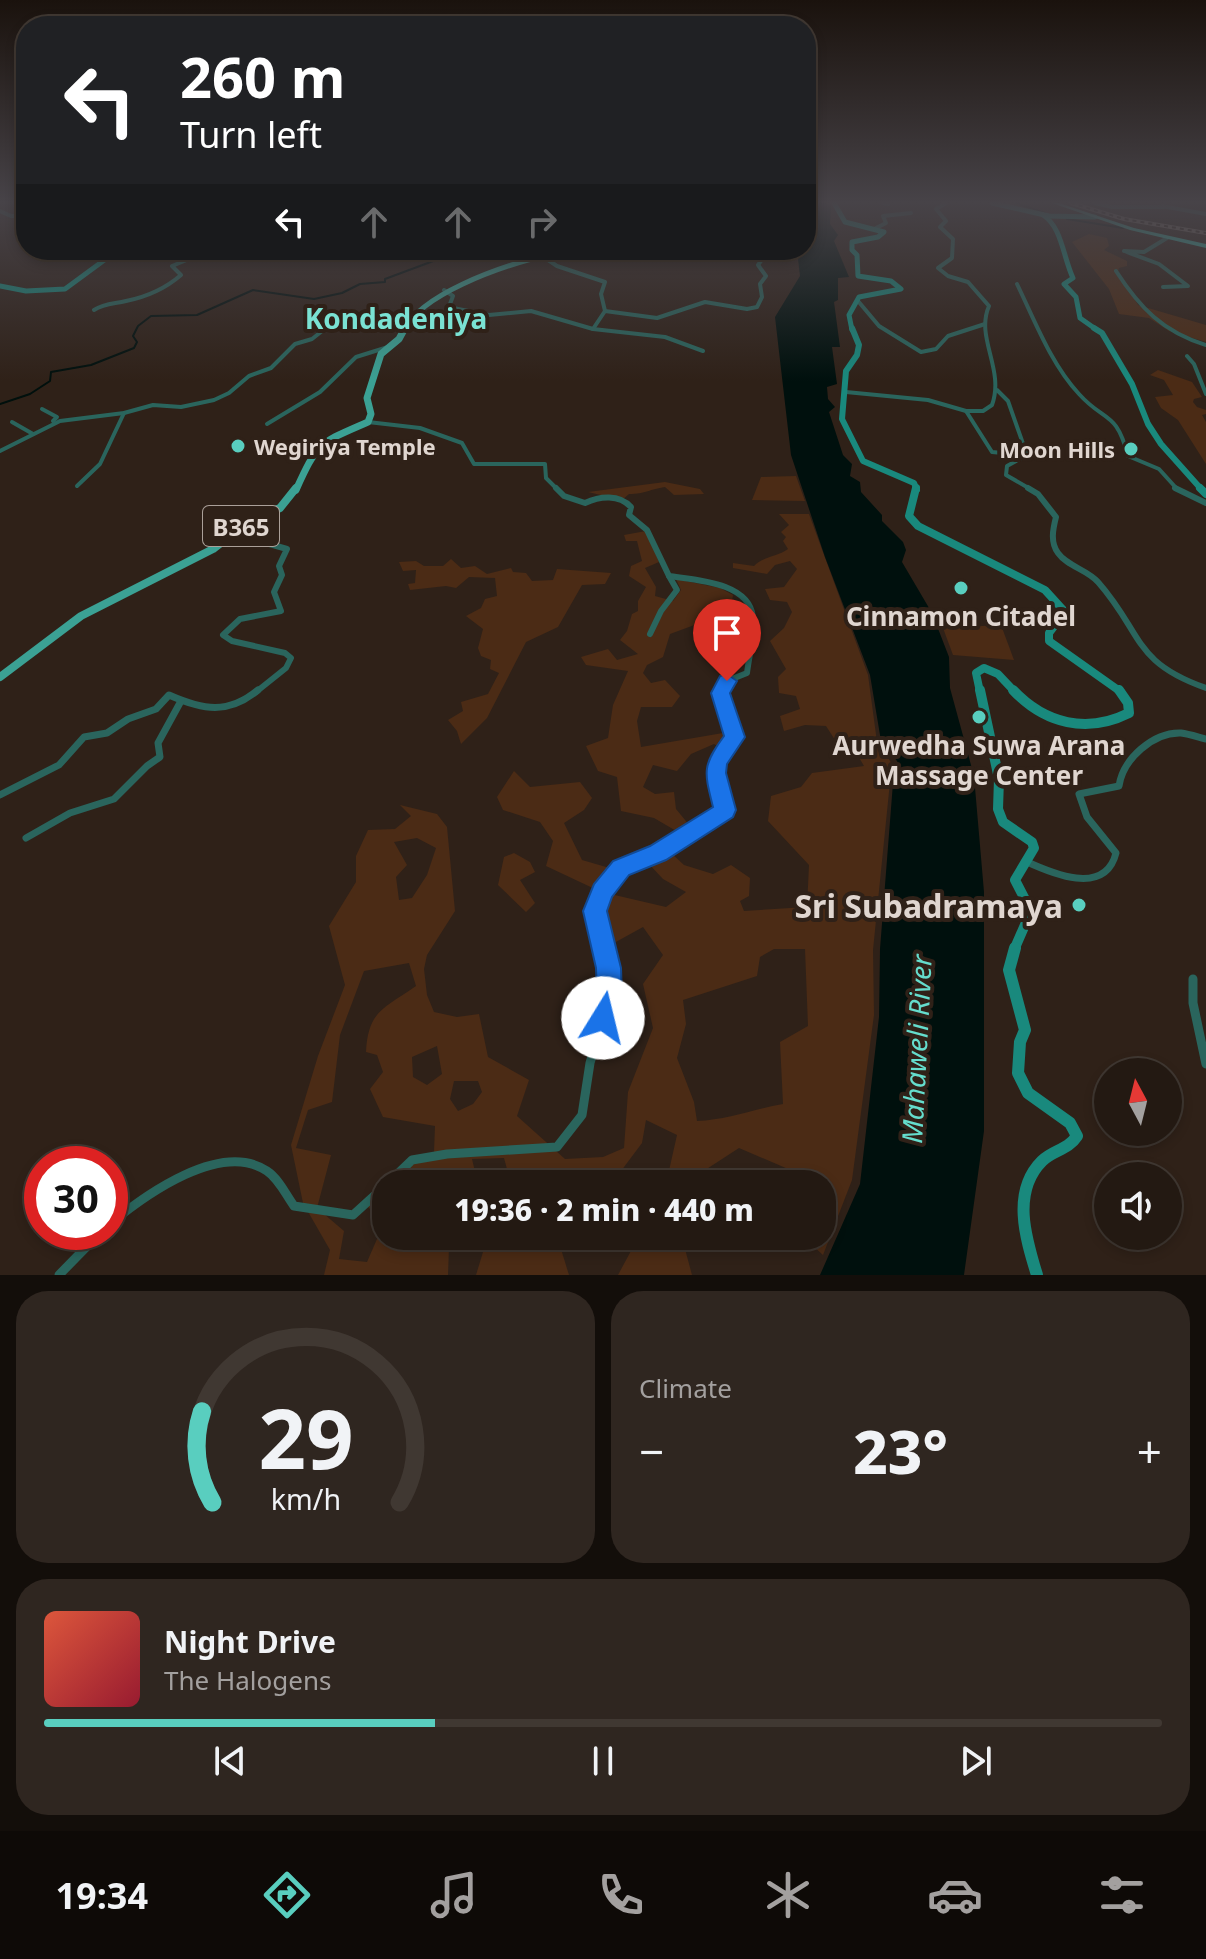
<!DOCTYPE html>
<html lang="en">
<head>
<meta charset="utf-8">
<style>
	:root { --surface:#231912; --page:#2f2620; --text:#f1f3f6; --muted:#a3a09f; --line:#403832; --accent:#59cebf }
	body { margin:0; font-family:"Noto Sans",sans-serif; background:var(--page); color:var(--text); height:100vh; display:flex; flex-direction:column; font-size:30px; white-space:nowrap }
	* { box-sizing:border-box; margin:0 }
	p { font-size:26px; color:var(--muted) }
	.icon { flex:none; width:44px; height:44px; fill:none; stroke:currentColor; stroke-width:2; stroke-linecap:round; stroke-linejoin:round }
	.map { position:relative; height:1275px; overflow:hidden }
	.drawer { display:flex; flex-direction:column; gap:16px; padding:16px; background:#130e0a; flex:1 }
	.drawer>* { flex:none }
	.banner { position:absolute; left:16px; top:16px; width:800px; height:244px; border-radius:32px; box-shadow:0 4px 12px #0003,0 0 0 2px var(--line); background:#202124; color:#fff; overflow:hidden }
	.needle { width:52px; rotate:353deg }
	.fabs { position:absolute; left:1094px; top:1058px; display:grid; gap:16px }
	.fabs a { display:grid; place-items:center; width:88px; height:88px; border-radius:50%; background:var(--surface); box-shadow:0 4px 12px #0003,0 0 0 2px var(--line); font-size:40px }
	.speed { position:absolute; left:24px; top:1146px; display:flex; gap:16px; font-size:40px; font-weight:700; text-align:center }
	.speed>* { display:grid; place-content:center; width:104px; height:104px; border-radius:50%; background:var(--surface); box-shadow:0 4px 12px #0003,0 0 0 2px var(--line); line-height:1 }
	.speed .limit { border:12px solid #d22; background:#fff; color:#111 }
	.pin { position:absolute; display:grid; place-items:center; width:68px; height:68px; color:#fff; margin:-82px -34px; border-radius:50% 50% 50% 0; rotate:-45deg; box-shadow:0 0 8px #0007 }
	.pin .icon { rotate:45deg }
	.me { position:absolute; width:88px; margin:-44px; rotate:9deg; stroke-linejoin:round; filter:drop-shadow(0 0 6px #0008) }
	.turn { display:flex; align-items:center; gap:28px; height:168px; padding:0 32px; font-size:36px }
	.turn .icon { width:104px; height:104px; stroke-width:2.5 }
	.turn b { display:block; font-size:56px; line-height:68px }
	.lanes { display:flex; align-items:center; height:76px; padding:0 32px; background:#0003; justify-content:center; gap:40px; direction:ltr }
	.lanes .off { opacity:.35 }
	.big { font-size:60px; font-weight:800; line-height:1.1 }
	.drawer .widget { flex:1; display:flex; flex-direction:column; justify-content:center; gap:12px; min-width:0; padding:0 28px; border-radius:32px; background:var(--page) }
	.drawer .dial { align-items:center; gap:0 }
	.dial svg { height:208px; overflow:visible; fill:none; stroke:var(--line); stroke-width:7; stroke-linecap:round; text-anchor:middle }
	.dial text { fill:var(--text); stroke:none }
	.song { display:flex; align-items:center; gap:24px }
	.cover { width:96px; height:96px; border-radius:12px; background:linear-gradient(135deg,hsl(10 70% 55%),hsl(350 70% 35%)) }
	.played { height:8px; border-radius:4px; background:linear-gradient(90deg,var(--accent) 35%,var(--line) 35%) }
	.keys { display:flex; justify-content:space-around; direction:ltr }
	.heat { display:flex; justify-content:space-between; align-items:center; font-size:44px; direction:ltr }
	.drawer .tiles { flex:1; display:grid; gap:16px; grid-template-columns:1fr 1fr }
	.widget:last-child { grid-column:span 2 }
	.trip { position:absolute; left:372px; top:1170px; width:464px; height:80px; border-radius:32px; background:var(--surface); box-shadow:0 4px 12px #0003,0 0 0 2px var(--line); font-weight:800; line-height:80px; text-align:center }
	.menu { display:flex; height:128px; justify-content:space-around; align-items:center; background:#0e0a07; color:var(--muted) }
	.menu .icon { width:56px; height:56px }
	.menu .on { color:var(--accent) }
	.menu b { font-size:36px; color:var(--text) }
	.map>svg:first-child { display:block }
</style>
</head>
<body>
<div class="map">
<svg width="1206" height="1275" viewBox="0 0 1206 1275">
	<rect width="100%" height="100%" fill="#2f2118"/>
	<!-- green -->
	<g fill="#4b2b15" fill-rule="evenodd">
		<path d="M1089,234L1107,238L1109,246L1104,250L1127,261V266L1119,268L1118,272L1138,305L1206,325V342L1169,331L1149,318L1119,314L1109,289L1072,242Z"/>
		<path d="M1158,370L1192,382L1202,397L1194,399L1193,402L1197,407L1206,410V414L1202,415L1206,422V464L1178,420L1161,408L1155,397L1173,395L1164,380L1150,375Z"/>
		<path d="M796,476L805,501L752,500L761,477Z"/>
		<path d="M665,482L700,489L704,494L674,495L665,487C650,489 646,494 629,494L622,500L588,492Z"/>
		<path d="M779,514H809L868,675L877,742L899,774L890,782L873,950L874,1015L852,1180L823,1255L802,1236H822V1184H801L802,1175L739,1148L699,1174L702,1184H666L677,1135L646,1120L642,1143L612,1183L557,1173L547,1179L545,1184H511L504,1158L472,1159L478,1184H386V1236H455L449,1248L448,1275H324L330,1250L303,1203L291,1145L318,1056L345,985L329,926L356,882V856L368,830L395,829L411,816L400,805L437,814L447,827L455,911L427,955L424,969L427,995L434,1012L457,1017L479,1014L488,1057L529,1080L517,1116L565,1159L603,1157L624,1148L628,1092L653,1028L643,984L663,955L643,927L605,948L598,913L606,893L666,907L686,892L663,879L647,862L669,851L684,865L713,874L731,865L750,878L749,896L740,901L744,911L807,907L809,865L768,821L771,796L801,787L812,773L864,766L850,742L839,746L826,726L805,725L784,731L780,716L800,709L796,696L779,693L778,677L786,669L770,641L784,628L792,612L787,602L770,600L765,589L784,587L797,569L790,561L775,565L767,574L733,568V563L754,566C764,556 777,557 788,549L783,541L786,537L781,532L789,525ZM417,838L436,848L427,875L412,898L399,900L396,877L407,865L394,842ZM774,949H805L808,1026L780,1042L783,1104C754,1109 727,1120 697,1121L694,1102L677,1058L686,1024L683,1000L757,976L760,957ZM409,963L416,986C385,1008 368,1010 366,1052L377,1055L383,1072L370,1089L383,1117L435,1126L434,1152C402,1160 385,1178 364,1203L384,1223L367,1262L339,1259L344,1231L317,1208L331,1155L296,1148L308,1110L332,1102L340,1035L364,971ZM437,1046L442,1074L427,1085L413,1077L412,1057ZM454,1081H478L482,1092L473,1104L458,1111L450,1099Z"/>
		<path d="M646,531L659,562L645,568L656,587L655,596L673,601L681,590L676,579L720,588L733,595L731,608L715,609L708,620L670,634L663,657L647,665L643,673L651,683L665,680L680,696L672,707H641L637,721L641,747L723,733L732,735L723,749L714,744L691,754L677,771L653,765L643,787L655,794L674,792L676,809L690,826L678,832L654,818L621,811L617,777L598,771L586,746L608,738L613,705L628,671L586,665L581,657L608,649L617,660L638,654L620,640L627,631L632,614L638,611V601L646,587L629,576L631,566L642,561L637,541H626L624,535Z"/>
		<path d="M451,559L461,568L475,566L487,574L511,568L513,572L526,573L532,581L553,580L557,569L611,573L605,584L582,585L558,627L526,642L487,718L461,744L457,731L448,720L463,711L461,702L488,694L499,673L490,669L491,660L481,656L478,648L483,629L466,616L481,608L485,599L497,596L495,578L469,577L456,588L446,586L410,590L408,584L415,583L416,570L403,571L399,562L416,561L424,566H443Z"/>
		<path d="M1001,625L1014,660L953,655L943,628Z"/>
		<path d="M514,771L530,787L580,782L592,798L584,810L564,823L582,860L613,869L597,890L546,866L553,841L540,822L503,810L497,797Z"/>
		<path d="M514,853L530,862L535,872L520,880L535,903L526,912L498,885L504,857Z"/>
		<path d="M494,1236H557L569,1275H476L483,1252Z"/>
		<path d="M639,1236H702L685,1249L692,1275H618Z"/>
	</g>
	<!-- water -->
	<path fill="#00100d" d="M806,203H825L831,206L830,224L838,235L834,241L849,277L838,278V300L834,302L840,347H832L837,384L827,387L828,399L835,407L829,412L843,455L852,464L850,476L860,482L861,492L882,515V521L903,542L906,550L902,562L932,613L949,657L950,688L974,776L984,892V1131L964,1275H820L860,1184L879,1017L880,949L893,783L903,775L897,761L881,741L870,675L825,557L791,455L775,317L800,276L797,250H806Z"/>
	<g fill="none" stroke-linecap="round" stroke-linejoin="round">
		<!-- stream -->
		<g stroke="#00100d" stroke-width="2">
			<path d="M1016,203L1045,213"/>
			<path d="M1067,219L1123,228"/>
			<path d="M0,404L30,394L50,381L51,372L91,365L134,348L137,342L133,336L138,326L151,316L197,315L253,290L314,299L342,293L360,284L385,282V279L444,257L442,250"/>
		</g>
		<!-- street-far3 -->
		<g stroke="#2a655d" stroke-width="4">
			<path d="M883,203L888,204"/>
			<path d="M1095,203L1112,207H1165"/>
			<path d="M1162,206L1206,214"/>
			<path d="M0,211L11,216H26"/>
			<path d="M876,228L886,223L883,216L911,213"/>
			<path d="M511,250L522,258L519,262"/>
			<path d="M542,256L557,266L605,282L601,294L605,311L593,329"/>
			<path d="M1116,271C1140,308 1163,332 1206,345"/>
			<path d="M1017,284C1035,321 1051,364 1079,394C1105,423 1116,410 1128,456L1159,469L1178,490"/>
			<path d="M1163,287L1188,286L1159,264L1124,251L1144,252L1167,238"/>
			<path d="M444,290L453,296L450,304L453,308L489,315L531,311L593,329L665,337L703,351"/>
			<path d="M858,301L879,326L921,352L936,349L948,336L985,324"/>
			<path d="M94,310C105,303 115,304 126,301C146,297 166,288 181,275L172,266L189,259L199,250"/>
			<path d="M605,311L657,318L705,302L747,309L757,307L762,297L760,284L766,276L758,265L764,257L779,254L777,250"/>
			<path d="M1187,356L1194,364L1206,394"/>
			<path d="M997,390L1008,401L1027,455L1007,466L1006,475L1032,490"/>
			<path d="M846,392L928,400L966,411H983L992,405C1005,369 975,338 989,306L968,282L948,276L938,268L952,258L953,239L940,227L946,221L936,209L946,203"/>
			<path d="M42,409L57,417L53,421"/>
			<path d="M966,411L992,452L1024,455"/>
			<path d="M12,422L33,434"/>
			<path d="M368,422L420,428L462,443L474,464H545L546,478L558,490"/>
			<path d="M267,424L320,392L356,357L388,347"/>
			<path d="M0,451L60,421L124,413L153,405L181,407L214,400L229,393L249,376L271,368L295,344L312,339L331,324L407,323"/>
			<path d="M77,486L100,464L124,413"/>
		</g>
		<!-- street-far2 -->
		<g stroke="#2a655d" stroke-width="6">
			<path d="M556,488L564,496L585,503C600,496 619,494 631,507L629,515L647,530L669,576C695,580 749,582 753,617C755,634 749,656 747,673L727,681L720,692"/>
			<path d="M1028,488L1038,494L1056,517C1053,529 1050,542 1058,553C1067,566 1088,570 1098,582C1143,633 1132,662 1206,688"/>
			<path d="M1175,488L1206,503"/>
			<path d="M226,541L266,543L287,549L279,566L282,575L274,592L281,611L240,619L223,635L232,641L285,653L291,658L286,668L256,692"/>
			<path d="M650,634L661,611L677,590L669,576"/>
		</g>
		<!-- street-far1 -->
		<g stroke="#2a655d" stroke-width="7">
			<path d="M0,795L59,765L84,737L107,733L128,719L156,709L169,695C203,710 228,715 258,690"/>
			<path d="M26,838L70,813L114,799L147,766L160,757L158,743L181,701"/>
			<path d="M1025,861C1051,873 1105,897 1116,853L1087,817L1079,794L1119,786C1123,759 1153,732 1181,733C1189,734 1198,737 1206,739"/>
			<path d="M604,950L595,911L603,891L621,868L658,853L725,810C716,776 715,767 735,737L722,690"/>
		</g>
		<!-- street -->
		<g stroke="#2a655d" stroke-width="9">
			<path d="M1193,979V1003L1206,1064"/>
			<path d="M387,1184L412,1160L447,1154L557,1147L582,1115L590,1063L610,996L603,948"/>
			<path d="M110,1224C145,1195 221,1140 267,1171C279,1179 286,1195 294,1206L353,1215L386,1185"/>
			<path d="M59,1275L101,1232"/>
		</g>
		<!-- secondary-far4 -->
		<g stroke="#19897d" stroke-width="5">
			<path d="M834,203L845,222L884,232L878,237L852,242V250L857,255L858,276L891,281L901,289L859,297L849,315L852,330"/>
			<path d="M992,203L1049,216L1095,217"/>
			<path d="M1043,215C1062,227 1063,257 1073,278L1064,284L1076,297L1080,318L1097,330"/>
			<path d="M239,250L244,257L307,250"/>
			<path d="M0,286L26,291L65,289L118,250"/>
		</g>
		<!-- secondary-far3 -->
		<g stroke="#19897d" stroke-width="6">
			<path d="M852,328L859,345L857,355L846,371L842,419L863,461L914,483L917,490"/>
			<path d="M1094,328L1102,333L1132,384L1148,424L1161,444L1202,490"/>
		</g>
		<!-- secondary-far2 -->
		<g stroke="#19897d" stroke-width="8">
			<path d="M916,488L909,516L918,526L1045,590L1065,612L1049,633V641L1121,692"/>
			<path d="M1200,488L1206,494"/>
			<path d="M980,692L976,673L984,668L998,674L1015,692"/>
		</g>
		<!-- secondary-far1 -->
		<g stroke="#19897d" stroke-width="10">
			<path d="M980,690L999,779L998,809L1003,822L1032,842L1034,848L1015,880L1031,911L1014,950"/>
			<path d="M1013,690C1045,724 1087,734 1129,713L1128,703L1119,690"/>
		</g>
		<!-- secondary -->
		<path stroke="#19897d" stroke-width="12" d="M1015,948L1009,970L1025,1030L1020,1042L1018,1073L1028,1093L1070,1123L1077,1136C1068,1150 1053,1150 1042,1161C1011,1192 1026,1239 1037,1275"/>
		<!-- primary-far2 -->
		<path stroke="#3ba194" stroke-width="5" d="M404,330C422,294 498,268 535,258C558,251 585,252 609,250"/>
		<!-- primary-far1 -->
		<path stroke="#3ba194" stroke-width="7" d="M296,490C318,441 320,443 368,422L371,414L367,398L381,354L399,339L405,328"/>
		<!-- primary -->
		<path stroke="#3ba194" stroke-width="8" d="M0,677L81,616L213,549L246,523L280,508L296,488"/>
		<!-- highway -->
		<path fill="#38baab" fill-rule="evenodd" d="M1052,203H1059L1134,228L1206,244V248L1130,230Z"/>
		<!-- rail casing -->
		<g stroke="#7f736b" stroke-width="4">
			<path id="rail" d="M1071,203L1124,219L1206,233"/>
		</g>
		<!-- rail -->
		<use href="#rail" stroke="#2f2118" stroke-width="2" stroke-dasharray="4" stroke-linecap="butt"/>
	</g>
	<!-- sky -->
	<linearGradient id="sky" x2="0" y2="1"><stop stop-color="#1a120d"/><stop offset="0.53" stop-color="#474348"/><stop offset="1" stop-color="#474348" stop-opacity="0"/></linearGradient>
	<rect width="1206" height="381" fill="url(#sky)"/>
	<!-- route -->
	<path fill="#1a73e8" stroke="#114b97" stroke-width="2" d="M727,674L737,681L730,693L745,737L727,764L726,773L736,810L733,817L666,860L629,875L612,897L607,911L621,968L622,996L612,1027L603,1031L593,1027L590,1018L597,996L596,968L583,911L594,884L613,861L650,846L713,807C704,771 702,766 724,736L711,693L720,676Z"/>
	<!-- markers -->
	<g fill="#59cebf" stroke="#2f2118" stroke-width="3">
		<circle cx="238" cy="446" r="8"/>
		<circle cx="1131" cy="449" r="8"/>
		<circle cx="961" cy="588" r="8"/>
		<circle cx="979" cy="717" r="8"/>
		<circle cx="1079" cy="905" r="8"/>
	</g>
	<g text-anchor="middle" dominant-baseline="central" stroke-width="8" stroke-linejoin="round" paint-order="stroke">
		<!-- far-poi labels -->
		<g font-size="22" font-weight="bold" fill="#e0d6d0" stroke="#2f2118" text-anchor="start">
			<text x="254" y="446">Wegiriya Temple</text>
			<text x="1115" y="449" text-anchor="end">Moon Hills</text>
		</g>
		<!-- shield labels -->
		<rect fill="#2f2118" stroke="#aba099" stroke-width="2" x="203" y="506" width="76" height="40" rx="6"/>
		<g font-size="24" font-weight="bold" fill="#e0d6d0">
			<text x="241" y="526">B365</text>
		</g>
		<!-- poi labels -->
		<g font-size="26" font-weight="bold" fill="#e0d6d0" stroke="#2f2118">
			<text x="961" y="616">Cinnamon Citadel</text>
			<text x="979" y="745">Aurwedha Suwa Arana<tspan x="979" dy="30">Massage Center</tspan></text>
		</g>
		<!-- far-district labels -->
		<g font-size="28" font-weight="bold" fill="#7ae2d3" stroke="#2f2118">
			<text x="396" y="318">Kondadeniya</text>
		</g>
		<!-- water labels -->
		<g font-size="28" font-style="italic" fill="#65ddcd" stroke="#2f2118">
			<text transform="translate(916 1049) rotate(-87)">Mahaweli River</text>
		</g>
		<!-- near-poi labels -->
		<g font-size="32" font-weight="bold" fill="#e0d6d0" stroke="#2f2118" text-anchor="end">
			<text x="1063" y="905">Sri Subadramaya</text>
		</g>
	</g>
</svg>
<div class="fabs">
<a><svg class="needle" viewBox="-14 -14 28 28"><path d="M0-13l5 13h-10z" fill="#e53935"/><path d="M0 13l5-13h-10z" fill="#a3a09f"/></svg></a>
<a><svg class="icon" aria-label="sound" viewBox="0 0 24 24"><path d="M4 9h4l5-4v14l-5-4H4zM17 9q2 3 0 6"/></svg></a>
</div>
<div class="speed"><div class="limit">30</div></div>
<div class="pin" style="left:727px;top:681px;background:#d93025"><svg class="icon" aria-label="arrive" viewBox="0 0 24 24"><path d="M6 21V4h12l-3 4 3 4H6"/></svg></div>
<svg class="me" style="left:603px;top:1018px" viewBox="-20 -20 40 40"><circle r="19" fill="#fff"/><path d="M0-13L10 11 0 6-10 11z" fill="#1a73e8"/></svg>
<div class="trip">19:36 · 2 min · 440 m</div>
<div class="banner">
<div class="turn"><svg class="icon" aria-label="left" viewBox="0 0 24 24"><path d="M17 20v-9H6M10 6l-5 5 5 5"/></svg><div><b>260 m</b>Turn left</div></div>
<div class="lanes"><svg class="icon" aria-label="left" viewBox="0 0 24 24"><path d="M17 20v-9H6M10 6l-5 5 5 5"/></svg><svg class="icon off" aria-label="ahead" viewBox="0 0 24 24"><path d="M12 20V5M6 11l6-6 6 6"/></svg><svg class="icon off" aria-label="ahead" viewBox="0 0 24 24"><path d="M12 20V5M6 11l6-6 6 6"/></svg><svg class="icon off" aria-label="right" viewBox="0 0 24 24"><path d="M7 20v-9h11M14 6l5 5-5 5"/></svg></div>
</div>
</div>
<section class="drawer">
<div class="tiles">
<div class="widget dial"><svg viewBox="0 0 100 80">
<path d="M14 69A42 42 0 1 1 86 69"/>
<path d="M14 69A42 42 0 0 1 10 34" stroke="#59cebf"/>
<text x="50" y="56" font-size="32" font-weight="700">29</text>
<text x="50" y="72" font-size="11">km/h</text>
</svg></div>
<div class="widget"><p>Climate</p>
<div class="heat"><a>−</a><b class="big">23°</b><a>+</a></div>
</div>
<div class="widget">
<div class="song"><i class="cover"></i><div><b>Night Drive</b><p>The Halogens</p></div></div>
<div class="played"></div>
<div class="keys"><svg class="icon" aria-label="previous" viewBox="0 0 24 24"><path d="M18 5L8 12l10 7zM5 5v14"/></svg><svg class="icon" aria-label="pause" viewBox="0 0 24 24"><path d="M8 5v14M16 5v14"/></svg><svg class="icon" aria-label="next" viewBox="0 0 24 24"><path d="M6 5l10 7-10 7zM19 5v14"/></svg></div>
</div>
</div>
</section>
<nav class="menu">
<b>19:34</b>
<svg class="icon on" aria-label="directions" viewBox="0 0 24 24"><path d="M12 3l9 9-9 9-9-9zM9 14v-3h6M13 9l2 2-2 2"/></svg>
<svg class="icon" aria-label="music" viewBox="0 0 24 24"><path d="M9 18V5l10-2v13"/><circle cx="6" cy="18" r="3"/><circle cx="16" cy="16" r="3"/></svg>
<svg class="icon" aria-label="phone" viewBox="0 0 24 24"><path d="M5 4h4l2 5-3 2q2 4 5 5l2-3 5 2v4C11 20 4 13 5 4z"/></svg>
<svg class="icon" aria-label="climate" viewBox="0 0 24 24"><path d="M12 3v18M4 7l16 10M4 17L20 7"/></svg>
<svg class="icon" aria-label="car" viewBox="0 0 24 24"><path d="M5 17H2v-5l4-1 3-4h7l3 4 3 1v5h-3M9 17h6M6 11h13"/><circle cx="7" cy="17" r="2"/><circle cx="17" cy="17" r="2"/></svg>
<svg class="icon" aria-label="filters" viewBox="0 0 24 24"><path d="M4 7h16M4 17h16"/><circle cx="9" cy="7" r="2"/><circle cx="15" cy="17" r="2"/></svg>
</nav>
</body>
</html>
